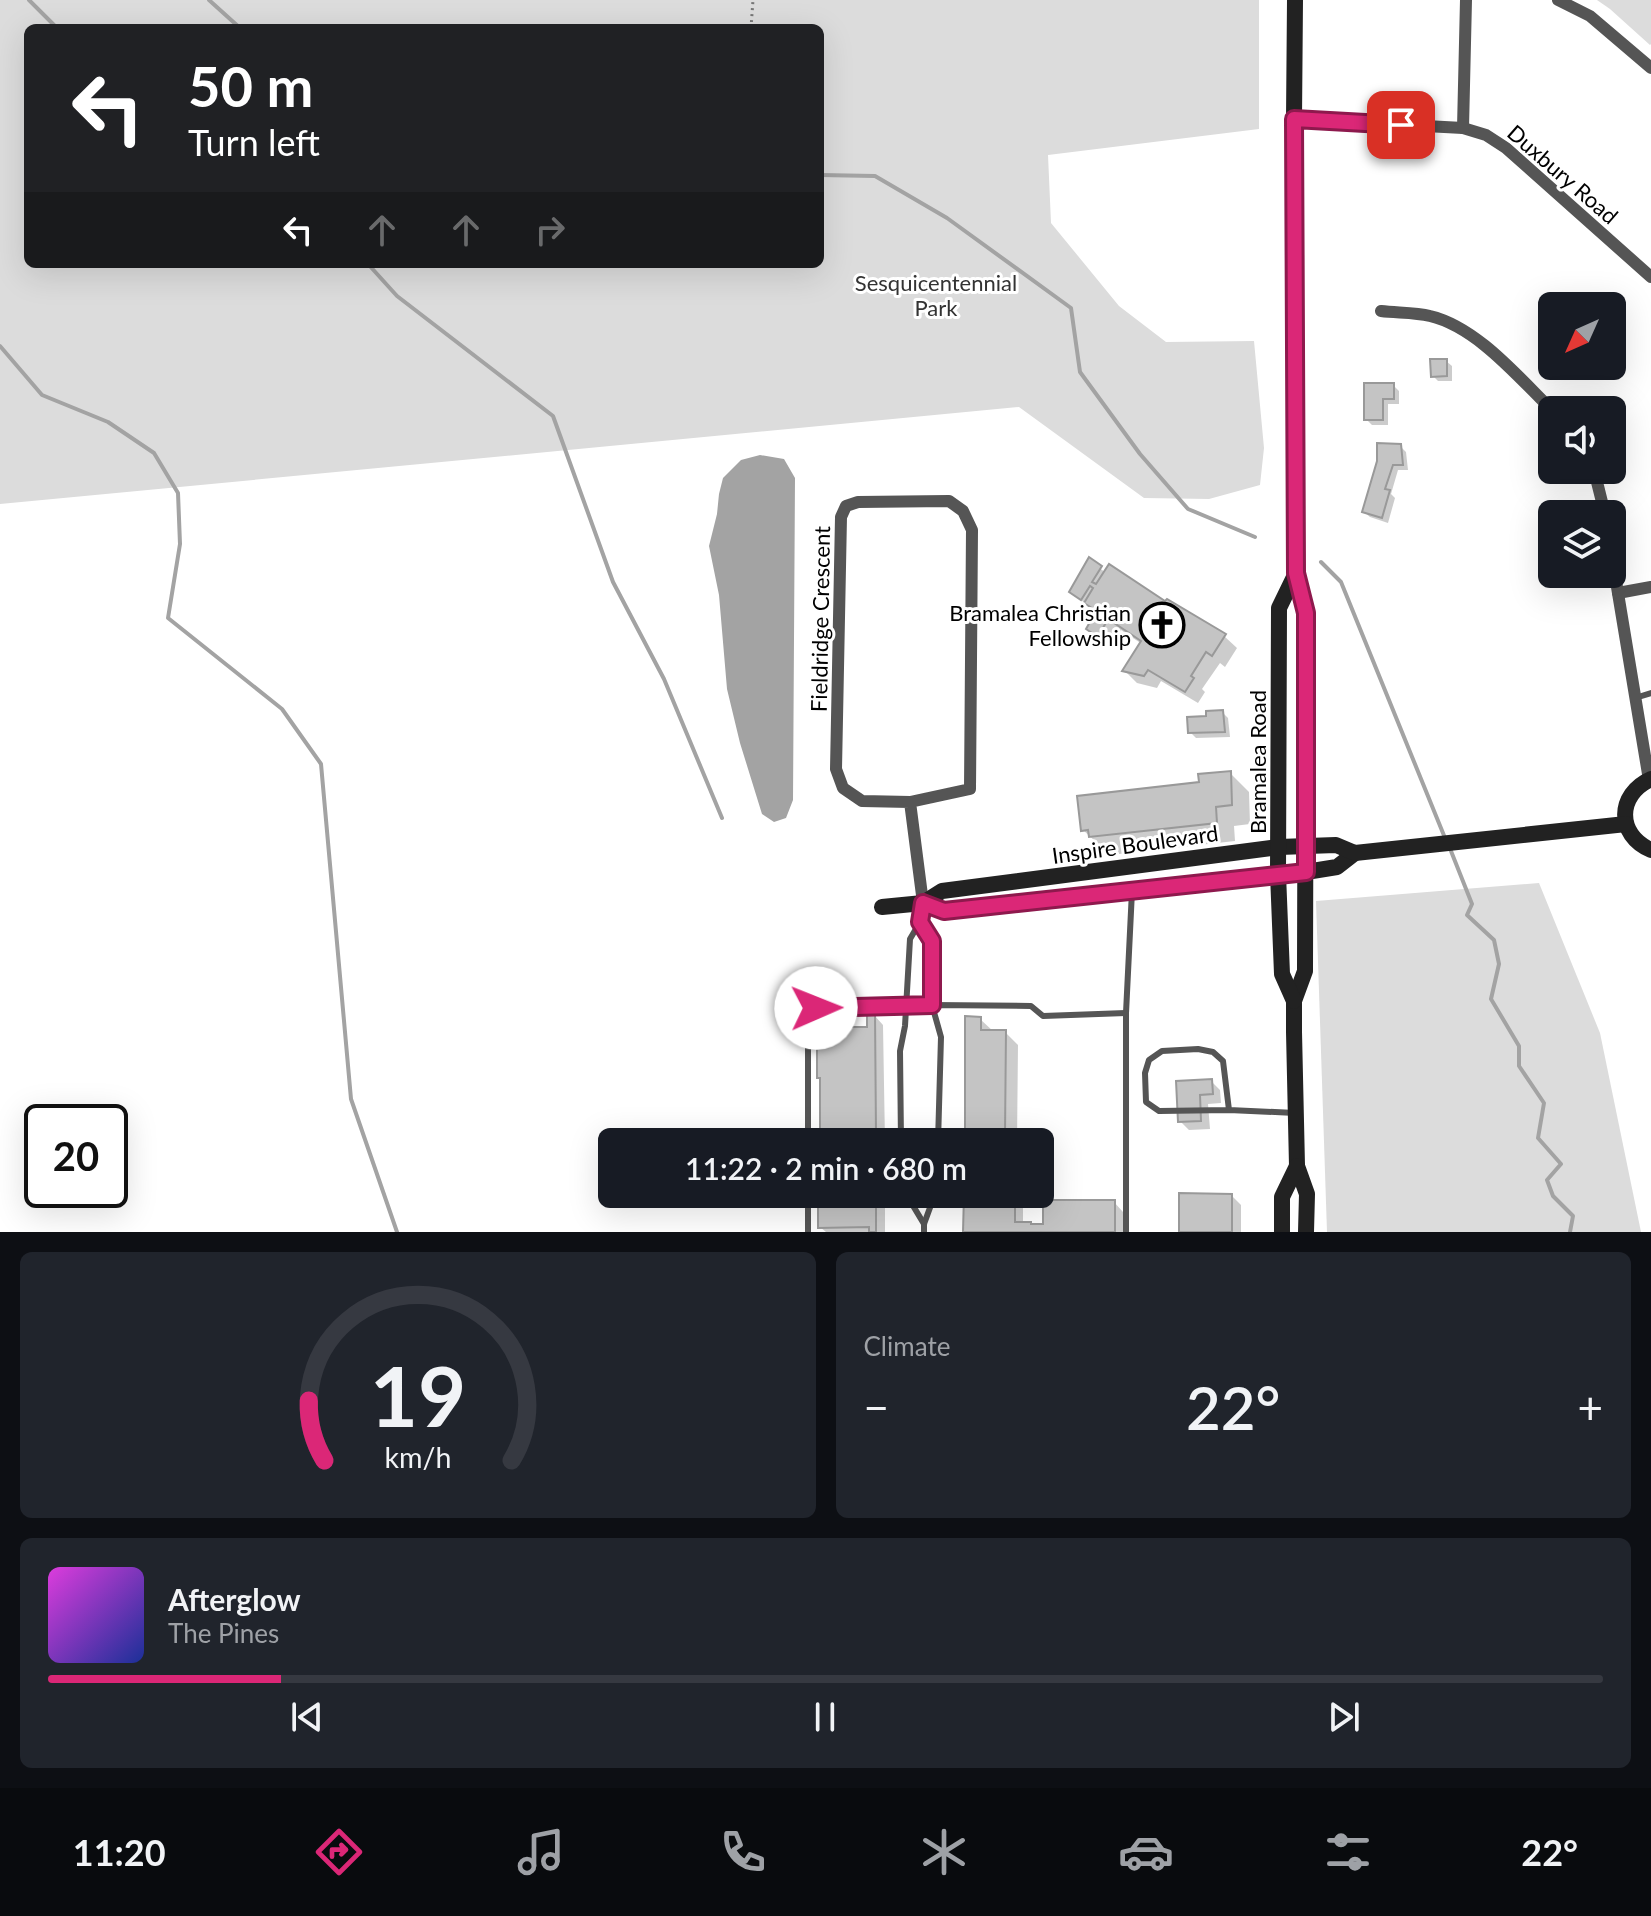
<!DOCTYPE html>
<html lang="en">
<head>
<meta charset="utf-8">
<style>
	:root { --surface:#171b24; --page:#20242c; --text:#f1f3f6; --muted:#9ea1a6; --line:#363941; --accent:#db2777 }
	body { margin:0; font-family:Lato,sans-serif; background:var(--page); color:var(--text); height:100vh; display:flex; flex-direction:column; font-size:30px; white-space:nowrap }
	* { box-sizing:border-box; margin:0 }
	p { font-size:26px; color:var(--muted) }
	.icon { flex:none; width:44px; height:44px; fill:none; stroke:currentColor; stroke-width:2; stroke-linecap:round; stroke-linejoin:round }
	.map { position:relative; height:1232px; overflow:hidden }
	.side { display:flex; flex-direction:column; gap:20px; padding:20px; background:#0d0f14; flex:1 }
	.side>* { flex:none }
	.guide { position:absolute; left:24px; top:24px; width:800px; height:244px; border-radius:12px; box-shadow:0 8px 32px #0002; background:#202124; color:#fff; overflow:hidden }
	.needle { width:52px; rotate:225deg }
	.fabs { position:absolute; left:1538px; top:292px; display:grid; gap:16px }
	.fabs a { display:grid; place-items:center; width:88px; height:88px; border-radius:12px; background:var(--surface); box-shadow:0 8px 32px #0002; font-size:40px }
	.speed { position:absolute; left:24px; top:1104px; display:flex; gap:16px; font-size:40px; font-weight:700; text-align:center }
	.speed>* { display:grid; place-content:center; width:104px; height:104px; border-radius:50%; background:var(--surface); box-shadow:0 8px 32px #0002; line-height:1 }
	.speed .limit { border:4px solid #111; border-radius:12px; background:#fff; color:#111 }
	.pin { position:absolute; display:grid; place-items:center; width:68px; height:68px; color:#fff; margin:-34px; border-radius:16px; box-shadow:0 4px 12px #0006 }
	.me { position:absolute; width:88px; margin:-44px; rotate:89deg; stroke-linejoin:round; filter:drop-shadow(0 0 6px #0008) }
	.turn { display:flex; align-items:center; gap:28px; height:168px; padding:0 32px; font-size:36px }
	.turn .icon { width:104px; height:104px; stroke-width:2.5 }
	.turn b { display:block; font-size:56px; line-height:68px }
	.lanes { display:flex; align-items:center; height:76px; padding:0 32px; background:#0003; justify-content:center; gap:40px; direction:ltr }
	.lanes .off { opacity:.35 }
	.big { font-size:60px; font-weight:600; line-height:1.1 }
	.side .tile { flex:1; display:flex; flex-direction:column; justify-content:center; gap:12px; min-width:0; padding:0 28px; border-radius:12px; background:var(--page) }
	.side .dial { align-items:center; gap:0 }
	.dial svg { height:208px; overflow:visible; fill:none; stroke:var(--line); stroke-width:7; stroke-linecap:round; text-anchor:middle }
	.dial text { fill:var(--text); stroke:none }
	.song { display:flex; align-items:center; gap:24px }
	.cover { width:96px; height:96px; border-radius:12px; background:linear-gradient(135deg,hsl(300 70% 55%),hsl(230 70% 35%)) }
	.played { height:8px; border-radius:4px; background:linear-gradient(90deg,var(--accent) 15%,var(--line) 15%) }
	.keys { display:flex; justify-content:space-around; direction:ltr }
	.heat { display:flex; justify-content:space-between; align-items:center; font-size:44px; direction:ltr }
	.side .tiles { flex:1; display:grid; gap:20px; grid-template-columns:1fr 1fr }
	.tile:last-child { grid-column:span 2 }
	.trip { position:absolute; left:598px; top:1128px; width:456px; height:80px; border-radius:12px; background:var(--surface); box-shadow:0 8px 32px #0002; font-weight:600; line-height:80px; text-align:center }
	.dock { display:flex; height:128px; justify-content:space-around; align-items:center; background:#090b0e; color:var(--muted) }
	.dock .icon { width:56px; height:56px }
	.dock .selected { color:var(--accent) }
	.dock b { font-size:36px; color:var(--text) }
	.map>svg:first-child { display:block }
</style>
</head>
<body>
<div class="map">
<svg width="1651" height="1232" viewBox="0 0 1651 1232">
	<rect width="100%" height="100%" fill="#fff"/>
	<!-- green -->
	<g fill="#dcdcdc" fill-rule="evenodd">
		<path d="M0,0H1259V129L1048,155L1051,223L1119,306L1166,342L1254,341L1264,448L1260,485L1209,499L1144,498L1019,407L0,504ZM28,28H820V264H28Z"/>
		<path d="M1597,0H1651V44L1650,45L1610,9Z"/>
		<path d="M1539,883L1600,1033L1641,1232H1327L1316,901Z"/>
	</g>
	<!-- water -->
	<path fill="#a3a3a3" d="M760,455L784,459L795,478L793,800L786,818L774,822L762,814L740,743L727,689L719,595L709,546L717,514L719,494L723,478L741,460Z"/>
	<!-- shadow -->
	<g fill="#0003">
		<path d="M1446,361L1452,366V381H1438L1433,376Z"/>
		<path d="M1393,385L1399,391V404H1388V425H1372L1366,419Z"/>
		<path d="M1400,446L1406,452L1408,470H1398L1391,494L1395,498L1388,523L1370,517L1364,512Z"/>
		<path d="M1089,560L1106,573L1224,636L1237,648L1225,667L1220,663L1202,689L1205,692L1198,703L1161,681L1157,688L1137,683L1124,670L1142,644L1121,630L1111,648L1101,641L1088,628L1097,614L1072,592Z"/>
		<path d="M1222,712L1228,718L1230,737L1196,738L1190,732Z"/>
		<path d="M1230,773L1249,792L1250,824L1234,826L1235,841L1110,855L1083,830Z"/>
		<path d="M874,1015L883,1025L885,1142H829L822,1136V1081L819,1077L869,1029Z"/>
		<path d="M980,1019L994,1032H1005L1018,1045L1017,1142H974L967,1134Z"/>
		<path d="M1211,1081L1220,1090L1221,1103L1208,1104L1210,1129L1189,1130L1180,1121L1178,1083Z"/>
		<path d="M820,1194H885V1232H826L820,1227Z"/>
		<path d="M965,1194H1023V1225L1045,1226L1114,1202L1123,1212V1232H965Z"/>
		<path d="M1232,1196L1241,1205V1232H1181Z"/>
	</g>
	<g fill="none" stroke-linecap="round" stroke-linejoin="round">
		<!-- stream -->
		<g stroke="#a3a3a3" stroke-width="4">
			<path d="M29,0L57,28"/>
			<path d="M209,0L240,28"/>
			<path d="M820,175L875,176L947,218L1071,308L1080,372L1140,454L1188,509L1255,537"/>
			<path d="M368,264L397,296L553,416L613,582L664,679L722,818"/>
			<path d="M0,346L42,395L108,422L154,453L178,493L180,544L168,618L282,709L321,764L351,1099L397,1232"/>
			<path d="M1321,562L1341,582L1445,838"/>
			<path d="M1449,846L1472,904L1467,915L1494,940L1499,964L1491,999L1519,1046V1066L1544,1103L1538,1138L1561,1164L1547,1180L1553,1196L1573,1216L1570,1232"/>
		</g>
	</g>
	<!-- building -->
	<g fill="#c4c4c4" stroke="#999" stroke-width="2">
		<path d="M1430,359H1447V376L1431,377Z"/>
		<path d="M1364,383H1394V399H1383V420H1364Z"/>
		<path d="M1377,443L1401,444L1403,465H1393L1385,489L1390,490L1382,518L1362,512L1377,461Z"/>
		<path d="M1089,557L1102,566L1092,582L1096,584L1109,564L1165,601L1167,599L1226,634L1212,656L1206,652L1191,676L1194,678L1185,692L1148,670L1144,676L1122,671L1141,641L1108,619L1098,637L1086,629L1095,613L1098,612L1084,603L1093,588L1090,586L1081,600L1069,592Z"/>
		<path d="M1223,710L1225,732L1188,733L1187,717L1206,716V711Z"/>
		<path d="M1231,771L1232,805L1216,807L1217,823L1089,837L1088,830L1081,831L1077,796L1199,782L1198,774Z"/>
		<path d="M875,1013L876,1134L820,1137V1078H817V1027H867V1014Z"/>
		<path d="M965,1016L981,1017V1030H1006L1005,1135H965Z"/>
		<path d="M1212,1079L1213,1094L1200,1095L1201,1121L1178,1122L1176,1081Z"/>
		<path d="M1179,1193L1232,1194V1232H1179Z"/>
		<path d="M818,1194H876V1232H869V1227L818,1228Z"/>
		<path d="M964,1194H1015V1222H1031V1224H1043V1200H1115V1232H963Z"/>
	</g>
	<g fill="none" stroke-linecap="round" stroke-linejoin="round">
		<!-- path -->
		<path stroke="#777" stroke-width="3" stroke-dasharray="2 4" stroke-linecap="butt" d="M751,28L753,0"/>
		<!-- lane -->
		<g stroke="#555" stroke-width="6">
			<path d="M1635,698L1651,693"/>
			<path d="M920,922L932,941V1005L941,1037L938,1142"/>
			<path d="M1229,1110L1223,1061L1213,1052L1198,1049L1162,1051L1149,1060L1145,1073L1146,1102L1159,1111L1229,1110L1295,1113"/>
			<path d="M808,1142V1009L932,1005L1031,1006L1043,1016L1126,1013"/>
			<path d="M901,1142L900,1051L905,1026L910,939L920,922L923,906"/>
			<path d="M808,1194V1232"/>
			<path d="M906,1194L924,1224"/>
			<path d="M924,1232V1224L935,1194"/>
			<path d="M1126,1232V1013L1132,891"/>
		</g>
		<!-- street -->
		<g stroke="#555" stroke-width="12">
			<path d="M1558,0L1590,16L1651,68"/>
			<path d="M1294,119L1463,128L1486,135L1506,148L1651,277"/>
			<path d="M1463,128L1466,0"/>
			<path d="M1381,311C1397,313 1415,312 1430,316C1477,327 1519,378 1552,410"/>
			<path d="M1594,470L1605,514"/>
			<path d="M1612,557L1649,780"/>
			<path d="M1618,593L1651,587"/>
			<path d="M910,802L970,789L972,530L963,511L949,501L858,502L846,506L841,517L836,769L843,788L862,801L910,802L923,903"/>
		</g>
		<!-- secondary -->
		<g stroke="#222" stroke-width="16">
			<path d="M1295,0L1294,119L1296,573L1306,613L1305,971L1294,1001V1032L1297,1166L1307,1194L1306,1232"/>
			<path d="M1651,779C1617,794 1616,835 1651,850"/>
			<path d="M923,903L944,911L1306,872L1337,867L1355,853"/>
			<path d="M882,907L923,903L942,891L1279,847L1336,845L1355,853L1626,824"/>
			<path d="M1294,1001L1282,974L1278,874L1279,608L1296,573"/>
			<path d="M1282,1232V1197L1297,1166"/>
		</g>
	</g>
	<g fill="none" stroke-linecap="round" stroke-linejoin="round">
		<!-- route casing -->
		<g stroke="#8e194d" stroke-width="20">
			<path id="route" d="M816,1008L932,1005V941L920,922L923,903L944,911L1306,872V613L1296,573L1294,119L1401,125"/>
		</g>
		<!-- route -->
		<use href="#route" stroke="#db2777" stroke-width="14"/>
	</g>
	<!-- icons -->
	<defs>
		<g id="church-ring" transform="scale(2.3)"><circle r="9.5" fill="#fff" stroke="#000" stroke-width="1.5"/><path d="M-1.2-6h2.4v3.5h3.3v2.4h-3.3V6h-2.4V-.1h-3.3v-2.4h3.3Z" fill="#000"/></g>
	</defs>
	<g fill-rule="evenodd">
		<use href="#church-ring" x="1162" y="625"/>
	</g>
	<g text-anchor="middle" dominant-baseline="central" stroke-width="6" stroke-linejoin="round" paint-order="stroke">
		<!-- street labels -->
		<g font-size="22" fill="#000" stroke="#fff">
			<text transform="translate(1563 174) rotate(41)">Duxbury Road</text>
			<text transform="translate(820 619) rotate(-89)">Fieldridge Crescent</text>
			<text transform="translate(1257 762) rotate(-90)">Bramalea Road</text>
			<text transform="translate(1135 844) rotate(-8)">Inspire Boulevard</text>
		</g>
		<!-- park labels -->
		<g font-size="22" fill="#333" stroke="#fff">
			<text x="936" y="282">Sesquicentennial<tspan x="936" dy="25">Park</tspan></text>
		</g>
		<!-- poi labels -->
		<g font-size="22" fill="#000" stroke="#fff" text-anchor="end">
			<text x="1131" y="612">Bramalea Christian<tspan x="1131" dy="25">Fellowship</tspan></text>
		</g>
	</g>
</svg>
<div class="fabs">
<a><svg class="needle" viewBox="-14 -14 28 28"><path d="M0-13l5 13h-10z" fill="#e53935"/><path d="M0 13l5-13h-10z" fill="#9ea1a6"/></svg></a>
<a><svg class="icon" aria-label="sound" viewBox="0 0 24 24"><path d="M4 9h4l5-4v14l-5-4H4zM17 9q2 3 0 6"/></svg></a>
<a><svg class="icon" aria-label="layers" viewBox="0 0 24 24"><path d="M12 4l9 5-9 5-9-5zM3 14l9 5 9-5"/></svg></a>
</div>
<div class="speed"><div class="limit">20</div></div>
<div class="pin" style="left:1401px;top:125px;background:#d93025"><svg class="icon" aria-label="arrive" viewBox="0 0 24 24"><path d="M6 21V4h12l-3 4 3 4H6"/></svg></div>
<svg class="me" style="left:816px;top:1008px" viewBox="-20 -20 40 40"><circle r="19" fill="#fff"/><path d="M0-13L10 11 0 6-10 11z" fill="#db2777"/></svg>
<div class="trip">11:22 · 2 min · 680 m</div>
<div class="guide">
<div class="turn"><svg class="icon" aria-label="left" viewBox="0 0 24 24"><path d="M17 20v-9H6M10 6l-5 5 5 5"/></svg><div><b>50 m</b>Turn left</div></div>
<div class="lanes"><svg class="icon" aria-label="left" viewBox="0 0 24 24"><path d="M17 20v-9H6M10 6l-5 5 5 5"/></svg><svg class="icon off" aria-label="ahead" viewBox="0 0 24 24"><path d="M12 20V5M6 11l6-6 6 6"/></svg><svg class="icon off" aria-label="ahead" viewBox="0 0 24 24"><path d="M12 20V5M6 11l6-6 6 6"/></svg><svg class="icon off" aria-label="right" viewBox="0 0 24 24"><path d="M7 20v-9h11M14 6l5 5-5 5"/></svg></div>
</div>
</div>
<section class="side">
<div class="tiles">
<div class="tile dial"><svg viewBox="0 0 100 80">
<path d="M14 69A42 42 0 1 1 86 69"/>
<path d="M14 69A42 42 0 0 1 8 46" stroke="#db2777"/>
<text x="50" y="56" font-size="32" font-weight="700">19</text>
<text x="50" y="72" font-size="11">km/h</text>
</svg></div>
<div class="tile"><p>Climate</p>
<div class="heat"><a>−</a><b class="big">22°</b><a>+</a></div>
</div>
<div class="tile">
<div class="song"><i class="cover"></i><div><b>Afterglow</b><p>The Pines</p></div></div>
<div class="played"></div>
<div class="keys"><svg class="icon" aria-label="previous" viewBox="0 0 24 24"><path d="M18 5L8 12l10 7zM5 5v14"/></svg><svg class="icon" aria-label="pause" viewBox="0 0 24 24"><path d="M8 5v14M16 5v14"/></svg><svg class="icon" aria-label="next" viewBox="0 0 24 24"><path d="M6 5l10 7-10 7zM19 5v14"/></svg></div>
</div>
</div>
</section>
<nav class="dock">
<b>11:20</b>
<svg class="icon selected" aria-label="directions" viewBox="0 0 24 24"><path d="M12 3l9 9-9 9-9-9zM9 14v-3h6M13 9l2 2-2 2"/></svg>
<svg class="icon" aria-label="music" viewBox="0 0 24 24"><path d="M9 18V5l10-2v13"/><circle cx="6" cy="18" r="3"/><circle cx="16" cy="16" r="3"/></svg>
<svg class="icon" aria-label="phone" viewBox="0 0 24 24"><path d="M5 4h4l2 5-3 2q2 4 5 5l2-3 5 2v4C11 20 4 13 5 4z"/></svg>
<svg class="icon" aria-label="climate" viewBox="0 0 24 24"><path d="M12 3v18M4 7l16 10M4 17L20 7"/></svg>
<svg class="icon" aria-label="car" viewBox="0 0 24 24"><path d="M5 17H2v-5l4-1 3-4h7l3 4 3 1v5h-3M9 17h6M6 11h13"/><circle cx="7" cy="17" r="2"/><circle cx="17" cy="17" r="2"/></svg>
<svg class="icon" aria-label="filters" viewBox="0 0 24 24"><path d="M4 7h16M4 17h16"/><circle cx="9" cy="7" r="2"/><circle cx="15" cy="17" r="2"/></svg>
<b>22°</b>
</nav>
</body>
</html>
